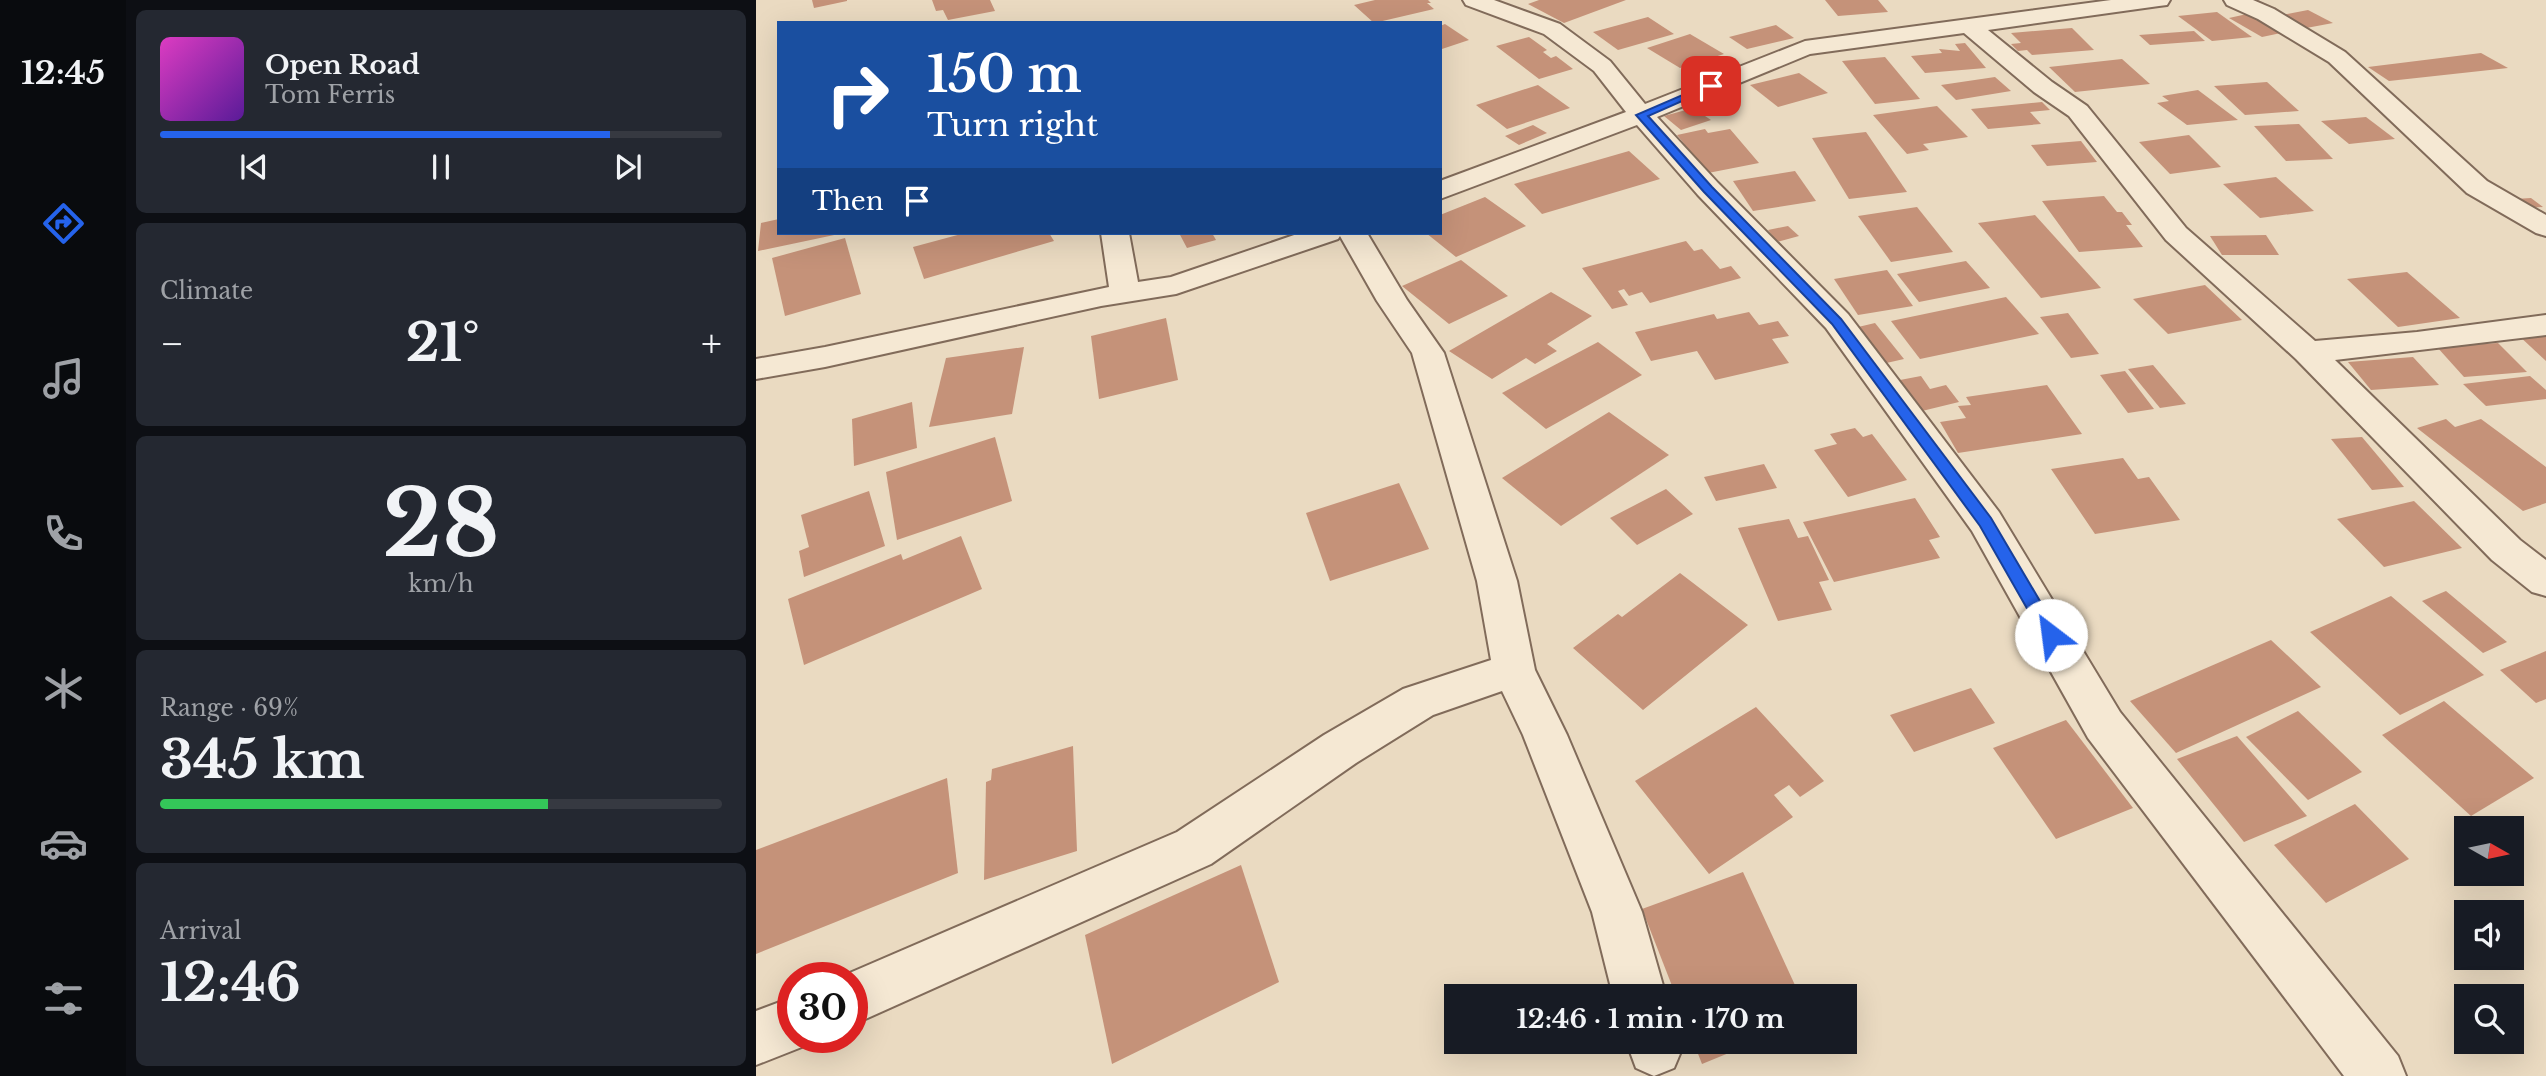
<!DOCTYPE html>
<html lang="en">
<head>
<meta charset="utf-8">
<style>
	:root { --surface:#171b24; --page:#242831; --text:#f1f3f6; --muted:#9ea1a6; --line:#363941; --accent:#2563eb }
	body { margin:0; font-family:"Libre Baskerville",serif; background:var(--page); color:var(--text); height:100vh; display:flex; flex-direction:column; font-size:26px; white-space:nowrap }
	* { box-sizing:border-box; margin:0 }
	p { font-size:23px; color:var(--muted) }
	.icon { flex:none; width:38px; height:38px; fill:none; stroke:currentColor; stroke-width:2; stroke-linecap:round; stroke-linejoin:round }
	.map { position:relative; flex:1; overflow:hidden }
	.side { display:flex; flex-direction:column; gap:10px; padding:10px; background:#0d0f14; width:630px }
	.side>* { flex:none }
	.hud { position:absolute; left:21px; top:21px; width:665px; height:214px; border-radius:0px; box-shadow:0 7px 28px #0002; background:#1a4fa0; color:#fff; overflow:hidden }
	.needle { width:46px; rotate:99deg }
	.controls { position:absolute; left:1698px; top:816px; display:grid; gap:14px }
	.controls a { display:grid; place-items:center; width:70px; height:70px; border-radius:0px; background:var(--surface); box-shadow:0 7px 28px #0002; font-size:35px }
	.speed { position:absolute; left:21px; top:962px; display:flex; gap:14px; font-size:35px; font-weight:700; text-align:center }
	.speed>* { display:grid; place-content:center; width:91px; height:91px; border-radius:50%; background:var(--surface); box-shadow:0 7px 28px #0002; line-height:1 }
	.speed .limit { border:10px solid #d22; background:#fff; color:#111 }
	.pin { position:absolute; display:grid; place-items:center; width:60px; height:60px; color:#fff; margin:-30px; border-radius:14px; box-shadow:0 4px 10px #0006 }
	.me { position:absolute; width:77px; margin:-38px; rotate:330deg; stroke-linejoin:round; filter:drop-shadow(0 0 5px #0008) }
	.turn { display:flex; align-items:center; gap:24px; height:147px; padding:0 35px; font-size:32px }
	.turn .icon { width:91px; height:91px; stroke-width:2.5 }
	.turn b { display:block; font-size:49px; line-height:60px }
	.then { display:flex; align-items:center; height:66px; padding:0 35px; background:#0003; gap:14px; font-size:26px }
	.big { font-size:52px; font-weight:700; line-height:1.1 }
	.side .widget { flex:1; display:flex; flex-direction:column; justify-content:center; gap:10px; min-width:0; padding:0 24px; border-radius:10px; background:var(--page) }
	.side .dial { align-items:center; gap:0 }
	.dial b { font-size:91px; line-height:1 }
	.song { display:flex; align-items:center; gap:21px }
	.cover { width:84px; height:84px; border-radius:10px; background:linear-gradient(135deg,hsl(310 70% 55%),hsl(270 70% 35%)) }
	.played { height:7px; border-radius:4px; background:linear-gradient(90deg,var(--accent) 80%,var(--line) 80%) }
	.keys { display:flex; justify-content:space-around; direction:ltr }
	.heat { display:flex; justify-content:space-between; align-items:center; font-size:38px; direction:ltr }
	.charge { height:10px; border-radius:5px; background:linear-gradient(90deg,#34c759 69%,var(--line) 0) }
	.trip { position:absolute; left:688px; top:984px; width:413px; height:70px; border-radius:0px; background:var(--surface); box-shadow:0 7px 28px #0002; font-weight:700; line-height:70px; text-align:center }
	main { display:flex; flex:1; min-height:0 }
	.dock { display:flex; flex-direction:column; width:126px; justify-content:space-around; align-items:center; background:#090b0e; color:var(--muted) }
	.dock .icon { width:49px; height:49px }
	.dock .active { color:var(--accent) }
	.dock b { font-size:32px; color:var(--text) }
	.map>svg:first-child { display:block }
</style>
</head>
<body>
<main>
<nav class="dock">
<b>12:45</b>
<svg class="icon active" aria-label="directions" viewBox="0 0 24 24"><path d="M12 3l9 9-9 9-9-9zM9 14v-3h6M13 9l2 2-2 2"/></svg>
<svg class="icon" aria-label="music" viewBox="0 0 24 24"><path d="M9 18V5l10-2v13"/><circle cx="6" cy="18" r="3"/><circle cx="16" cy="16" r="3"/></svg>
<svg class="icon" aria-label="phone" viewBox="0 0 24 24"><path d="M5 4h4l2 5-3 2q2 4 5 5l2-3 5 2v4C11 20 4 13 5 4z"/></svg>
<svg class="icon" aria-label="climate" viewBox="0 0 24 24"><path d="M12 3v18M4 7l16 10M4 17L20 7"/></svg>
<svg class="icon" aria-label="car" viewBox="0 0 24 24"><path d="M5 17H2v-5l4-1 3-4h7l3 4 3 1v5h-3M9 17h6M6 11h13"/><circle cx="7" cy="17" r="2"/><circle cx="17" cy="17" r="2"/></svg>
<svg class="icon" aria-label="filters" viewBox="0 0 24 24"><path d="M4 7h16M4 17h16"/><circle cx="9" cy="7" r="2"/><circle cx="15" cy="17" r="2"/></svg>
</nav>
<section class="side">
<div class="widget">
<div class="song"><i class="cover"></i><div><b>Open Road</b><p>Tom Ferris</p></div></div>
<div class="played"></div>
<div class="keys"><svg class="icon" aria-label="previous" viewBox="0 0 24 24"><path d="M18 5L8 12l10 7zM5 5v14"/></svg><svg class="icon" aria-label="pause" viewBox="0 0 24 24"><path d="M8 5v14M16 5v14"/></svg><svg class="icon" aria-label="next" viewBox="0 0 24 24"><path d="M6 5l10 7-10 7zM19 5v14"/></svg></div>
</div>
<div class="widget"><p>Climate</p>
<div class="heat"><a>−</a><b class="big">21°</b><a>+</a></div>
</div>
<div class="widget dial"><b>28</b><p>km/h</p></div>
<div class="widget"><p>Range · 69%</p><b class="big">345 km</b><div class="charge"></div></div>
<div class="widget"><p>Arrival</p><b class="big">12:46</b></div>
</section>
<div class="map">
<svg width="1790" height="1076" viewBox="0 0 1790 1076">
	<rect width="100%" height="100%" fill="#eadac1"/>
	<!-- building -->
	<g fill="#c59279">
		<path d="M56,0H91V1L58,8Z"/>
		<path d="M176,0H234L239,11L192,20L187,10L180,11Z"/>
		<path d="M619,0H672L675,3H671L678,9L618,23L598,5Z"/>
		<path d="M783,0H870L808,23L772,4Z"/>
		<path d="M1069,0H1122L1132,12L1082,16Z"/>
		<path d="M1552,10L1577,23L1545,29L1520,16Z"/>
		<path d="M1461,12L1496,37L1456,41L1422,16Z"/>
		<path d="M1491,14L1525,33L1506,37L1473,18Z"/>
		<path d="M892,17L918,34L862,50L837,32Z"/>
		<path d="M689,24L713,40L686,49L684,26Z"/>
		<path d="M1020,25L1038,38L991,49L973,37Z"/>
		<path d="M1316,28L1338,50L1276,55L1271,50L1262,51L1255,44L1265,43L1255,33Z"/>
		<path d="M1438,31L1449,41L1394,45L1383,35Z"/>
		<path d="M934,34L968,54L924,68L891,48Z"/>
		<path d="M773,37L791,50L787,52L795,58L800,56L817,69L783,79L740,46Z"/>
		<path d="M1209,43L1230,68L1169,73L1155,56L1186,53L1183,49L1204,51L1199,44Z"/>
		<path d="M1725,53L1752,68L1633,81L1612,67Z"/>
		<path d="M1129,57L1164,99L1119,104L1086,61Z"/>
		<path d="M1366,59L1394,84L1319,92L1293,67Z"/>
		<path d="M1043,73L1072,93L1022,107L994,85Z"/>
		<path d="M1239,77L1255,91L1200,100L1185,85Z"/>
		<path d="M1511,82L1543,111L1489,115L1458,86Z"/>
		<path d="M782,85L814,108L751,129L720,105Z"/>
		<path d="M1442,90L1482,120L1431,125L1401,103L1413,101L1406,96Z"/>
		<path d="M1286,102L1294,110L1274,112L1285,124L1232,129L1215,109Z"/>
		<path d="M1181,106L1212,137L1167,144L1173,150L1151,154L1117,115Z"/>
		<path d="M937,108L955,120L925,130L908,116Z"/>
		<path d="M1610,117L1639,139L1593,144L1565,121Z"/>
		<path d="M1543,124L1577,159L1530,161L1498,126Z"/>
		<path d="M777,125L791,133L763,145L749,136Z"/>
		<path d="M949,129L952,133L974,129L1003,163L952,173L921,135Z"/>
		<path d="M1110,132L1151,192L1093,199L1056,138Z"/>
		<path d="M1433,135L1465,167L1414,174L1383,142Z"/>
		<path d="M1325,141L1341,162L1291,166L1275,145Z"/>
		<path d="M873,151L904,179L786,214L758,184Z"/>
		<path d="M1039,171L1060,201L997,211L977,181Z"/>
		<path d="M1520,177L1558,211L1504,218L1467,184Z"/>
		<path d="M1348,196L1361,212H1366L1376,225H1370L1387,247L1323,252L1286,201Z"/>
		<path d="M729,197L770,226L700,257L670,233H684V215Z"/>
		<path d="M1775,198L1787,207L1770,208L1759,199Z"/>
		<path d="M1161,207L1197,252L1135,262L1102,216Z"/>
		<path d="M1279,215L1345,288L1285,298L1222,223Z"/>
		<path d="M23,219V233L83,234L2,251L5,223Z"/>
		<path d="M1032,226L1043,236L1021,242L1012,230Z"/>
		<path d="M209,233H293L298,241L168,279L157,247Z"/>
		<path d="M423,233H456L460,240L431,248Z"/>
		<path d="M1510,235L1523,255H1466L1454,236Z"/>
		<path d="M89,238L105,294L29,316L16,258Z"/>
		<path d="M930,241L938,251L946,249L964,269L975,266L985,278L894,303L886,292L873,296L868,289L862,291L872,305L856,309L826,268Z"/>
		<path d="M705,260L752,296L693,324L646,286Z"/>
		<path d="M1210,261L1234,288L1163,302L1141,274Z"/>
		<path d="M1131,270L1157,306L1102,315L1078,279Z"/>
		<path d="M1651,272L1704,318L1642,327L1591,279Z"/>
		<path d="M1449,285L1486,320L1412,334L1377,299Z"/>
		<path d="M795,292L836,316L791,344L801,351L779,364L770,358L736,379L693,351Z"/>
		<path d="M1250,297L1283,334L1164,359L1135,321Z"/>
		<path d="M993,312L1003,325L1022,321L1033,336L1016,339L1033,363L959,380L941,351L895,361L879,332L958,314L961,319Z"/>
		<path d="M1312,313L1343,354L1315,358L1284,317Z"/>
		<path d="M410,318L422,380L343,399L335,336Z"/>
		<path d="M1119,323L1148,359L1126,364L1098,328Z"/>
		<path d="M1790,332V361L1761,334Z"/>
		<path d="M842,342L886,375L790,429L746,393Z"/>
		<path d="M1742,343L1771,372L1708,377L1681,347Z"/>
		<path d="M268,347L256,414L173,427L190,358Z"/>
		<path d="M1657,357L1683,385L1615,390L1592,362Z"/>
		<path d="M1397,365L1430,404L1404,408L1372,369Z"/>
		<path d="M1369,371L1398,409L1372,413L1344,375Z"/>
		<path d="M1165,376L1174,389L1190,385L1203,402L1166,411L1144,380Z"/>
		<path d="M1774,376L1790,390V399L1730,406L1707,384Z"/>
		<path d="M1291,385L1326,434L1202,453L1184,422L1210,418L1202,406L1215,405L1210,397Z"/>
		<path d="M156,402L161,448L98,466L96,419Z"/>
		<path d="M853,412L913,455L805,526L746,478Z"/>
		<path d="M1690,419L1699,427L1725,419L1790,467V503L1767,511L1661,428Z"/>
		<path d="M1099,428L1107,437L1116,434L1151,480L1092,497L1058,450L1081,444L1074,434Z"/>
		<path d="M239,437L256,501L141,540L130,472Z"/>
		<path d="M1606,437L1648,487L1616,490L1575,439Z"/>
		<path d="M1367,458L1382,479L1393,477L1424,520L1339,534L1295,469Z"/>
		<path d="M1008,464L1021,488L960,501L948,477Z"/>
		<path d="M643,483L673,549L574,581L550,513Z"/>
		<path d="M910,489L937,514L881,545L854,518Z"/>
		<path d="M113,491L129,546L48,577L43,551L53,547L45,515Z"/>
		<path d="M1159,498L1184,537L1173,540L1184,558L1078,582L1047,522Z"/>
		<path d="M1658,501L1706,548L1628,567L1581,519Z"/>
		<path d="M1033,519L1042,538L1052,536L1073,580L1063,582L1076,610L1022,621L982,528Z"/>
		<path d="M205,536L226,589L48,665L32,599L145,554L147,560Z"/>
		<path d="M924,573L992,625L887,710L817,648L862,614L866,617Z"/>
		<path d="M1690,591L1751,642L1727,653L1666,601Z"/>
		<path d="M1635,596L1728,675L1644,715L1554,632Z"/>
		<path d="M1515,640L1565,687L1420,753L1374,701Z"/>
		<path d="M1790,651V699L1780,703L1744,670Z"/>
		<path d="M1215,688L1239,723L1158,752L1134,715Z"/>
		<path d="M1688,701L1778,778L1715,816L1626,735Z"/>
		<path d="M1000,707L1068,781L1044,797L1033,785L1018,795L1037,817L953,874L879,781Z"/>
		<path d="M1542,711L1606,772L1552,800L1490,737Z"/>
		<path d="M1310,720L1377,808L1300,839L1237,748Z"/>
		<path d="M1481,736L1551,816L1488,842L1421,759Z"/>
		<path d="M317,746L321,851L228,880L230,782L235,780L236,769Z"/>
		<path d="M191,778L202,873L0,954V850Z"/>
		<path d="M1599,804L1653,859L1570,903L1518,845Z"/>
		<path d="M485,865L523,982L356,1064L329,935Z"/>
		<path d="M987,872L1044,996H920L886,909Z"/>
		<path d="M937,1041H1002L946,1064Z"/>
	</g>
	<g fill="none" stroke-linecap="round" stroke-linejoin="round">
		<!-- minor casing -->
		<g stroke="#816b5a" stroke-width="4">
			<g id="minor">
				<path d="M707,0H738L804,24L854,61L889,104L1049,41L1355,0H1414L1411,5L1403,6L1232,30L1296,82L1331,106L1430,228L1559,341L1661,332L1790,315V335L1579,360L1764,540L1790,560V596L1776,592L1736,560L1540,359L1410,240L1313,116L1278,92L1208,33L1054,54L901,117L962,183L1092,314L1243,512L1364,712L1642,1056L1650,1076H1588L1332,738L1216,531L1070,328L942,195L881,125L684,199V181L870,112L838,71L788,34L710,5Z"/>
				<path d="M1468,0H1497L1518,9L1589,52L1731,181L1790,215V236L1780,233L1711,193L1573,62L1502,19L1471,5Z"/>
				<path d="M345,233H373L382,282L415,277L544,233H611L651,300L688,353L761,581L779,670L811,735L886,912L910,996H857L836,912L767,735L746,691L677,715L600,763L455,864L96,1025V978H82L421,832L568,735L647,689L735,660L721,581L656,353L621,301L584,236L582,239L420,294L345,306L69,367L0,379V359L69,347L353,287Z"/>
				<path d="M37,997V1038H58L56,1043L0,1065V1011Z"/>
				<path d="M870,1041H924L926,1049L918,1068L898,1076L880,1068Z"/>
			</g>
		</g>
		<!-- minor -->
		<use href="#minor" fill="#f5e8d3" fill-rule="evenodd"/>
	</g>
	<!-- route -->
	<path fill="#2563eb" stroke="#184099" stroke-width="2" d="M952,84L960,86L892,116L956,187L1085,319L1235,518L1301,630L1304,635L1301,640H1289L1224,526L1076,324L948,192L880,115Z"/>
</svg>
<div class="controls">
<a><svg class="needle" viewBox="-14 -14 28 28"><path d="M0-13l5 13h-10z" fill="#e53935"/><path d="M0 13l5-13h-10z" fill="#9ea1a6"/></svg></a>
<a><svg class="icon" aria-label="sound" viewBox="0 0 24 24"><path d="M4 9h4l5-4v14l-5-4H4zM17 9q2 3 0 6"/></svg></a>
<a><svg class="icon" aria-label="search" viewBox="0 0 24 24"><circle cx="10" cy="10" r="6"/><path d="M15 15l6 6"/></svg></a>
</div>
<div class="speed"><div class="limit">30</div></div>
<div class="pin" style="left:955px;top:86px;background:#d93025"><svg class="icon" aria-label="arrive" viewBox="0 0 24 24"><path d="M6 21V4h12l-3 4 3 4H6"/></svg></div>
<svg class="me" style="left:1295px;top:635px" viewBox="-20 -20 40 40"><circle r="19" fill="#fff"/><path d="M0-13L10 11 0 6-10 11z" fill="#2563eb"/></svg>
<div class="trip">12:46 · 1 min · 170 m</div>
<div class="hud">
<div class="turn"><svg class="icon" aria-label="right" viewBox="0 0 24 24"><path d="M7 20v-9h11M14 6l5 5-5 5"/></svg><div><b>150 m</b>Turn right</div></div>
<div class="then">Then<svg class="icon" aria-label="arrive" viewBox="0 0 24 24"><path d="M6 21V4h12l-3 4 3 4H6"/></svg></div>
</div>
</div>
</main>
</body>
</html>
